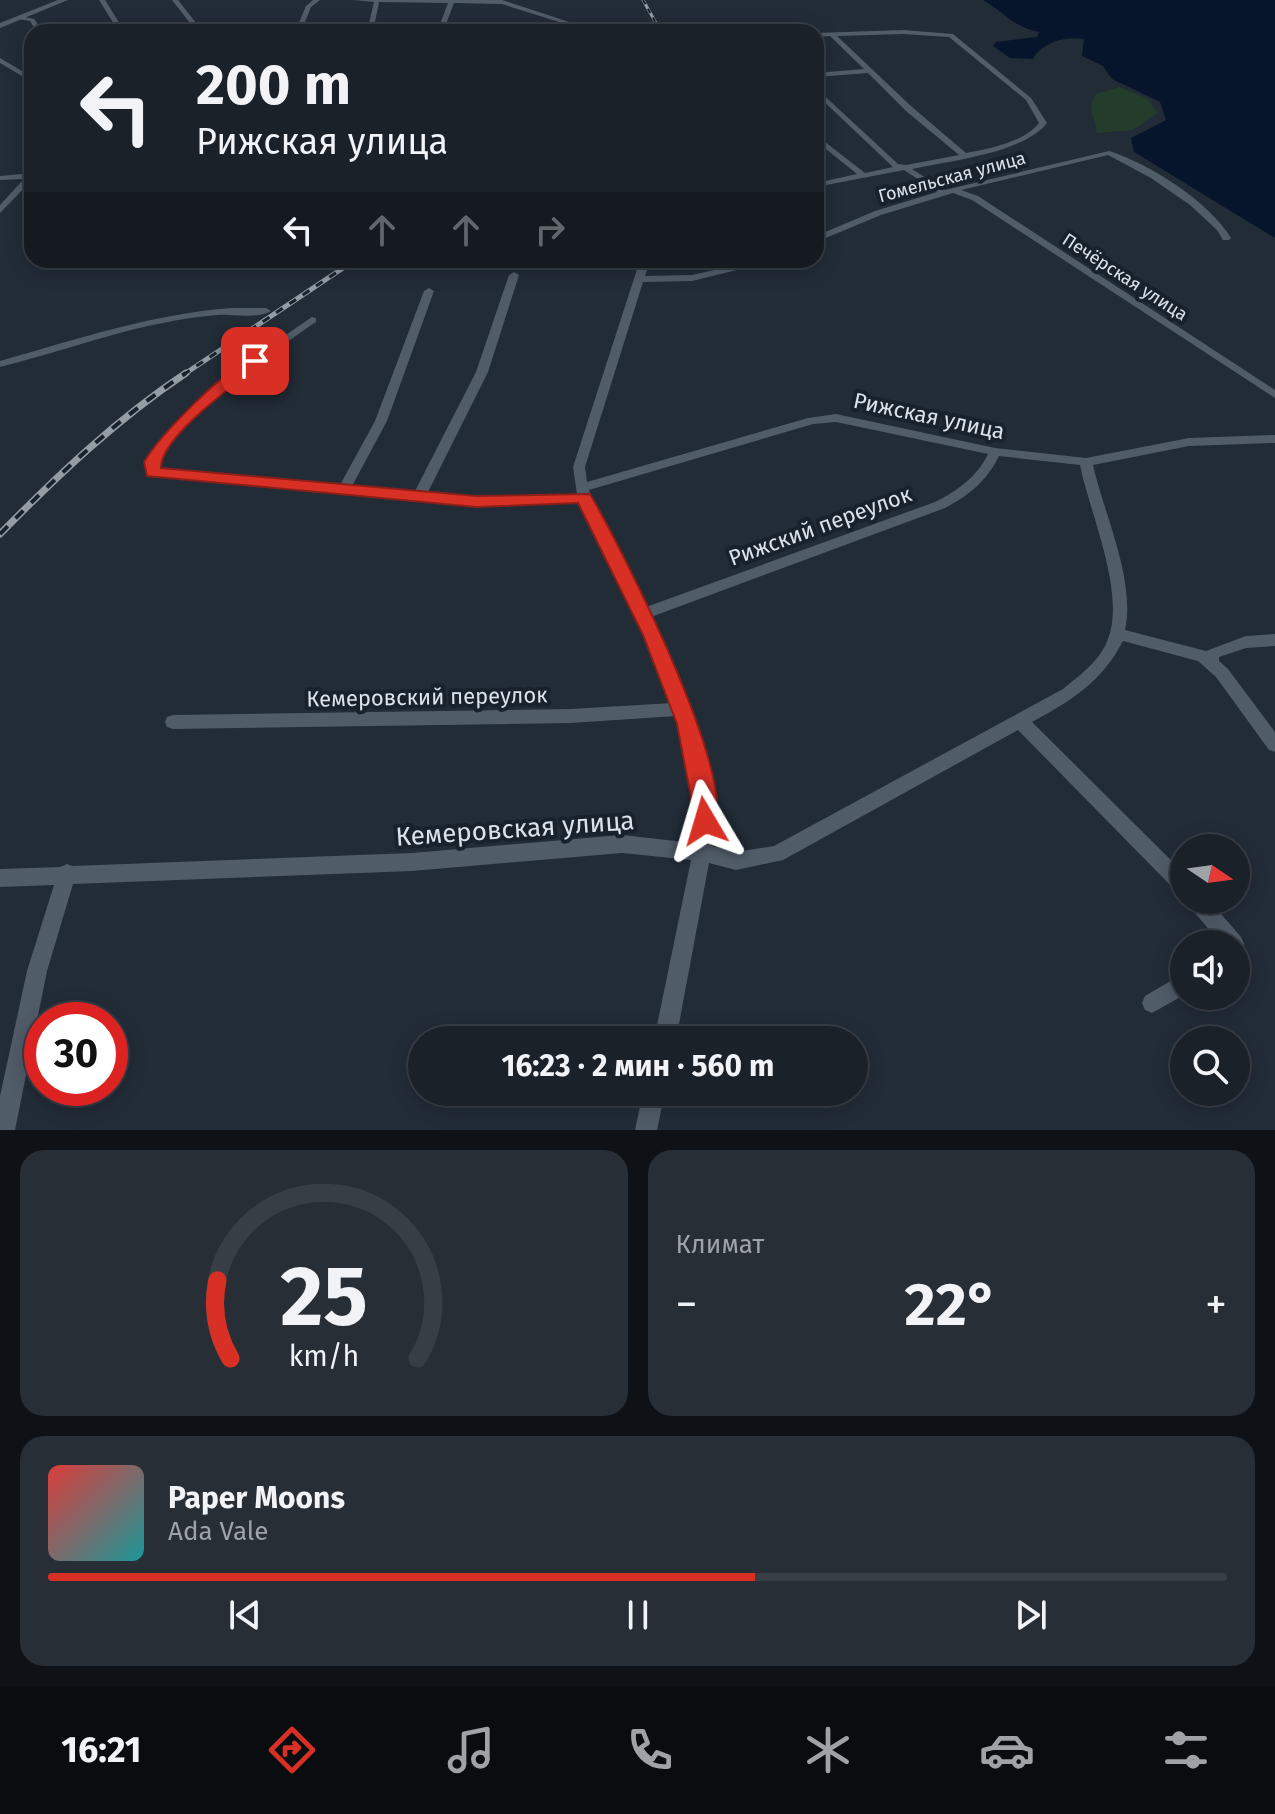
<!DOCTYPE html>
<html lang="ru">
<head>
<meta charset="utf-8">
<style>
	:root { --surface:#1a2129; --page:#272e35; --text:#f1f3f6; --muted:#9fa3a8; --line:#383e46; --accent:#d93025 }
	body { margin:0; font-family:"Fira Sans",sans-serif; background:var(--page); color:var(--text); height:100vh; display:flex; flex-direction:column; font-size:30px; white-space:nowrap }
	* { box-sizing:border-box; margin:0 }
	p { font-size:26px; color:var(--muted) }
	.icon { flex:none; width:44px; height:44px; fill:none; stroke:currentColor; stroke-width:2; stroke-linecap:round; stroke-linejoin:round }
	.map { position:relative; height:1130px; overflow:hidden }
	.panel { display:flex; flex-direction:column; gap:20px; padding:20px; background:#0e1217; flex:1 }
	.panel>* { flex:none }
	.guide { position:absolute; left:24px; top:24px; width:800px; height:244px; border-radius:24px; box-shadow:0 4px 20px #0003,0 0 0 2px var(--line); background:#1a2129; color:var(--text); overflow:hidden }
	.needle { width:52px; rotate:103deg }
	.controls { position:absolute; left:1170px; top:834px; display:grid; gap:16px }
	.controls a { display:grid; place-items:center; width:80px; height:80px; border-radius:50%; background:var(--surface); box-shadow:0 4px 20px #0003,0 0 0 2px var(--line); font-size:40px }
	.speed { position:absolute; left:24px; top:1002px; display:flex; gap:16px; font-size:40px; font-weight:700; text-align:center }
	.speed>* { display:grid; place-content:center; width:104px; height:104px; border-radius:50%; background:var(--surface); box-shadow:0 4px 20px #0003,0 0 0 2px var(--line); line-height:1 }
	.speed .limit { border:12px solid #d22; background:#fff; color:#111 }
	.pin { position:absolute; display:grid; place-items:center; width:68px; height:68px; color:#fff; margin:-34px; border-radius:16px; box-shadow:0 4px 12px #0006 }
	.me { position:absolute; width:88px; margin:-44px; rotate:353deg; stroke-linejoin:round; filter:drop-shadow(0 0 6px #0008) }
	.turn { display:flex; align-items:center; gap:28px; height:168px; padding:0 40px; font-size:36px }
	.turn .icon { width:104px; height:104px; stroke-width:2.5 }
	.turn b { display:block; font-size:56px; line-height:68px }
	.lanes { display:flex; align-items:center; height:76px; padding:0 40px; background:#0003; justify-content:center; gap:40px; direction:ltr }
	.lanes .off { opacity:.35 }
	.big { font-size:60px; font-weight:700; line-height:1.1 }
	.panel .widget { flex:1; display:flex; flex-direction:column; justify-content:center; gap:12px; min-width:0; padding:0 28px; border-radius:24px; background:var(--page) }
	.panel .dial { align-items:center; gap:0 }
	.dial svg { height:208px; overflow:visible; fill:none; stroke:var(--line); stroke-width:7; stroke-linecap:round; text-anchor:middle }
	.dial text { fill:var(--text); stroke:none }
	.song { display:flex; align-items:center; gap:24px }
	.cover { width:96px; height:96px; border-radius:12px; background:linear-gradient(135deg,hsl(0 70% 55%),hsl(180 70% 35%)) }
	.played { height:8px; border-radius:4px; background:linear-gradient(90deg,var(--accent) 60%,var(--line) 60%) }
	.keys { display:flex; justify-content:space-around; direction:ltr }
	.heat { display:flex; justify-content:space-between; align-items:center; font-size:44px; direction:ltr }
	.panel .tiles { flex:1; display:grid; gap:20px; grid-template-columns:1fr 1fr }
	.widget:last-child { grid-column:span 2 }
	.trip { position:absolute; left:408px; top:1026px; width:460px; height:80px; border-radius:40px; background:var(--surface); box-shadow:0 4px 20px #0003,0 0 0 2px var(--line); font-weight:700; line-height:80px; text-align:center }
	.tabs { display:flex; height:128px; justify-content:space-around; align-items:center; background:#0a0d10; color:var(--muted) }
	.tabs .icon { width:56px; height:56px }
	.tabs .active { color:var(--accent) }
	.tabs b { font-size:36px; color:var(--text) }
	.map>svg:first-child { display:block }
</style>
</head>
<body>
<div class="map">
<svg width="1275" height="1130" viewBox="0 0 1275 1130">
	<rect width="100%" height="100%" fill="#222c37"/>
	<!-- green -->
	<path fill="#243d2b" d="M1120,87L1148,99L1157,113L1133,130L1097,133L1091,106L1096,94Z"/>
	<!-- water -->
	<path fill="#06152b" d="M983,0H1275V238L1134,152L1131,138L1166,120L1160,102L1112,79L1103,66L1082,56L1084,39C1066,36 1042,42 1033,59L1010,58L993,46L996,42L1037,37L1039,32C1011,26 1007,14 983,0Z"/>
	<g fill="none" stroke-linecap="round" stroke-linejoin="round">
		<!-- minor -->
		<g fill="#515c69" fill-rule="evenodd">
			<path d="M99,0H105L125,32H119Z"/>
			<path d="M172,0H178L203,32H197Z"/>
			<path d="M313,0H320L311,7L301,32H295L306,6Z"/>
			<path d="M353,0H502L600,32H591L502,4L454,3L443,32H437L448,3L379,2L373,32H367L374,2Z"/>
			<path d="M20,16L34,19L43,32H37L30,21L18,19Z"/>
			<path d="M903,30L953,34L1031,98L1047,123C1024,153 949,161 912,169L945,190L1109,151C1148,163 1210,202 1231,238L1229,240H1223L1217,230L1190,205L1151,178L1108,155L961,190L978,196L1275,390V398L972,200L953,193L881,215L816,242V236L875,211L937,192L904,170L816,187V183L857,174L816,141V135L865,173L893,167L816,94V88L898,164L906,165L959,155L906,111L868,73L816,77V73L864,69L830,36L816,37V33ZM903,34L949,37L1026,100L1039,123C1024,142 989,149 966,153L912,107L837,36Z"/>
			<path d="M0,58L32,77V82L0,63Z"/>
			<path d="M32,173V180L0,213V205L24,179L0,180V176Z"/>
			<path d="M640,260H650L645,276L692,275L759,260H777L692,281L643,282L585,467L587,482L808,418L836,414L995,448L1086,458L1189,438L1275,435V443L1189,446L1093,465C1104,514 1136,581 1125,630L1206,651L1246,636L1275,634V646L1246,648L1219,657V661L1228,669L1275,732V752L1269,750L1216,677L1198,661L1123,641C1101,683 1072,700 1032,722L1184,873V895L1177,892L1018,730L783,860L736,870L709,863L676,1040H654L691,860L622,853L412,871L73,884L47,971L15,1130H0V1096L27,971L54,885L0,887V869L60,867L67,864L72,866L412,853L622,835L693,843C695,799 688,758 676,716L571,723L173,729L167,727L165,722L167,717L173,715L571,709L672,703L649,644L580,502L476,505L153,476L147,472L151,453L165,434L187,411L242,365L312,317L316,318V322C279,347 178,417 162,456C160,460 161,464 160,469L340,485L375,421L424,291L429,288L434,291L387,421L352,486L415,491L476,372L509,275L514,272L519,275L488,372L428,492L476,497L577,494L573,467ZM836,422L988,454C977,477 957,491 935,502L646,607L602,525L589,490L813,424ZM999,456L1080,465C1090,514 1126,593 1108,639C1100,661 1080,675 1063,689L774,846L736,852L711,846C714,763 686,690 651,617L945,508C968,496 987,481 999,456Z"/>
			<path d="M232,308H266L271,311C259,319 232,314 217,315C142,321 72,349 0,367V361C77,339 152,314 232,308Z"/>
			<path d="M1187,900H1209L1241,937L1244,944L1241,951L1236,953V944H1221L1190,907Z"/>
			<path d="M1184,973V995L1152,1013L1145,1010L1142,1003L1145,996Z"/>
			<path d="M643,1092H665L657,1130H635Z"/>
		</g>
		<!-- tertiary -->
		<path fill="#515c69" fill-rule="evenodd" d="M58,0H68L0,28V23Z"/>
		<!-- rail-far2 casing -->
		<g stroke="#949ca4" stroke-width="3">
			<path id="rail-far2" d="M643,0L661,32"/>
		</g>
		<!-- rail-far1 casing -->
		<g stroke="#949ca4" stroke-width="5">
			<path id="rail-far1" d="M183,375L355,260"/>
		</g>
		<!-- rail casing -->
		<g stroke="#949ca4" stroke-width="7">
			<path id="rail" d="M0,534C58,475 117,419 186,373"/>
		</g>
		<!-- rail-far2 -->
		<use href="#rail-far2" stroke="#18222c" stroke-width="2" stroke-dasharray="5" stroke-linecap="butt"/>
		<!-- rail-far1 -->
		<use href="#rail-far1" stroke="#18222c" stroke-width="3" stroke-dasharray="8" stroke-linecap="butt"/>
		<!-- rail -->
		<use href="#rail" stroke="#18222c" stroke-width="4" stroke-dasharray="11" stroke-linecap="butt"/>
	</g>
	<!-- route -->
	<path fill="#d93025" stroke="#8d1f18" stroke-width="2" d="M255,357L262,361L260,364C236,384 160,437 161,468L476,496L590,494C621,547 738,776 714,829L705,832L697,829L677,724L643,635L578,503L476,507L147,476L144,462C160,435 226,367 255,357Z"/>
	<g text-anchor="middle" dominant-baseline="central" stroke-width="8" stroke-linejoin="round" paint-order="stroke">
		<!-- far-street labels -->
		<g font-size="18" fill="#dbe2e9" stroke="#18222c">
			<text transform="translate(952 177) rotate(-15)">Гомельская улица</text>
			<text transform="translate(1125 277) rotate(33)">Печёрская улица</text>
		</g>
		<!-- street labels -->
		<g font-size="22" fill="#dbe2e9" stroke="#18222c">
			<text transform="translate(929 416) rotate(12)">Рижская улица</text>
			<text transform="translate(820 526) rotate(-20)">Рижский переулок</text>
			<text transform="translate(427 697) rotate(-1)">Кемеровский переулок</text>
		</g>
		<!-- near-street labels -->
		<g font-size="26" fill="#dbe2e9" stroke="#18222c">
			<text transform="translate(515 829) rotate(-4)">Кемеровская улица</text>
		</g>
	</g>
</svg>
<div class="controls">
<a><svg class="needle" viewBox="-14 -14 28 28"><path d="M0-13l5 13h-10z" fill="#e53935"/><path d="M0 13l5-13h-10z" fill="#9fa3a8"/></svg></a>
<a><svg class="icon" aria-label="sound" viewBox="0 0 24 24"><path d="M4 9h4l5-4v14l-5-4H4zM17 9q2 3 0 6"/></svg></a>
<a><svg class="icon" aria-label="search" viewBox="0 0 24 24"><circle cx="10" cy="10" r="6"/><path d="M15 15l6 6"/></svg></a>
</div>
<div class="speed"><div class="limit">30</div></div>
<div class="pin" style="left:255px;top:361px;background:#d93025"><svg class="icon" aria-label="arrive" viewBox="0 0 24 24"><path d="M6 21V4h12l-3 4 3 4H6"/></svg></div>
<svg class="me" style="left:705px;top:821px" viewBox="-20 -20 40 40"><path d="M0-17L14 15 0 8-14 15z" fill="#d93025" stroke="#fff" stroke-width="4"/></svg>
<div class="trip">16:23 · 2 мин · 560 m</div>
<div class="guide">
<div class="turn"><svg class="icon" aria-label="left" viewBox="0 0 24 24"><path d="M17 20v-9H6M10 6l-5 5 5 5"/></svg><div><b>200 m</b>Рижская улица</div></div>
<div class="lanes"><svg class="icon" aria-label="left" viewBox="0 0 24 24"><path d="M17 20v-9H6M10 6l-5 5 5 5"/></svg><svg class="icon off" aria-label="ahead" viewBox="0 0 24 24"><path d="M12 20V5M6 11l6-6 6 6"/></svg><svg class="icon off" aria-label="ahead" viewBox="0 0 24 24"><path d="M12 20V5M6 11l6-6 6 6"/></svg><svg class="icon off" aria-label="right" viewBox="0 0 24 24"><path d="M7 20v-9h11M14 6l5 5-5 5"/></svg></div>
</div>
</div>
<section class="panel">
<div class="tiles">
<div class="widget dial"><svg viewBox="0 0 100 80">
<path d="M14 69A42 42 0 1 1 86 69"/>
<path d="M14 69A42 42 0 0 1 9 39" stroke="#d93025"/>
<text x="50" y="56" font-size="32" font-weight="700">25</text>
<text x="50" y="72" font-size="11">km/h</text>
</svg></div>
<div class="widget"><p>Климат</p>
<div class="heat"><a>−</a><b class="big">22°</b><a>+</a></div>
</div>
<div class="widget">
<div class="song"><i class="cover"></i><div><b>Paper Moons</b><p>Ada Vale</p></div></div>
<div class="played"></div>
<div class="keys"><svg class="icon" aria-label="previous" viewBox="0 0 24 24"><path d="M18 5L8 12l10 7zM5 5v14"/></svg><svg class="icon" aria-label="pause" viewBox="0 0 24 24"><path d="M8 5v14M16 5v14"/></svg><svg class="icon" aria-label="next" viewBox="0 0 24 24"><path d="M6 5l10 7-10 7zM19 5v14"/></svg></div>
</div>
</div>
</section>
<nav class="tabs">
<b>16:21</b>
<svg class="icon active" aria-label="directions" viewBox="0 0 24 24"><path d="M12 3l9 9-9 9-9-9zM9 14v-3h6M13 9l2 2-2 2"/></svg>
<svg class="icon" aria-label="music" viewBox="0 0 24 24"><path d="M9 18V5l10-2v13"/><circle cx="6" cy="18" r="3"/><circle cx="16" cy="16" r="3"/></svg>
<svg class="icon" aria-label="phone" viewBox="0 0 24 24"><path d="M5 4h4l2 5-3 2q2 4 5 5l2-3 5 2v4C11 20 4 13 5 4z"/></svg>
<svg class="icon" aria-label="climate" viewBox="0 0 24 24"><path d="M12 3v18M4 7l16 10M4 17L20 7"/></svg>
<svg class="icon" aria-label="car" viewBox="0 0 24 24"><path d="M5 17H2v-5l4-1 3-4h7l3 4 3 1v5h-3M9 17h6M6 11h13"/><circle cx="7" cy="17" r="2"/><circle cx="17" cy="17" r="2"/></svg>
<svg class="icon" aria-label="filters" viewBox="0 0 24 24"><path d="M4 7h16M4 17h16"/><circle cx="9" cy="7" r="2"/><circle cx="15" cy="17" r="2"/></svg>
</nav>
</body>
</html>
